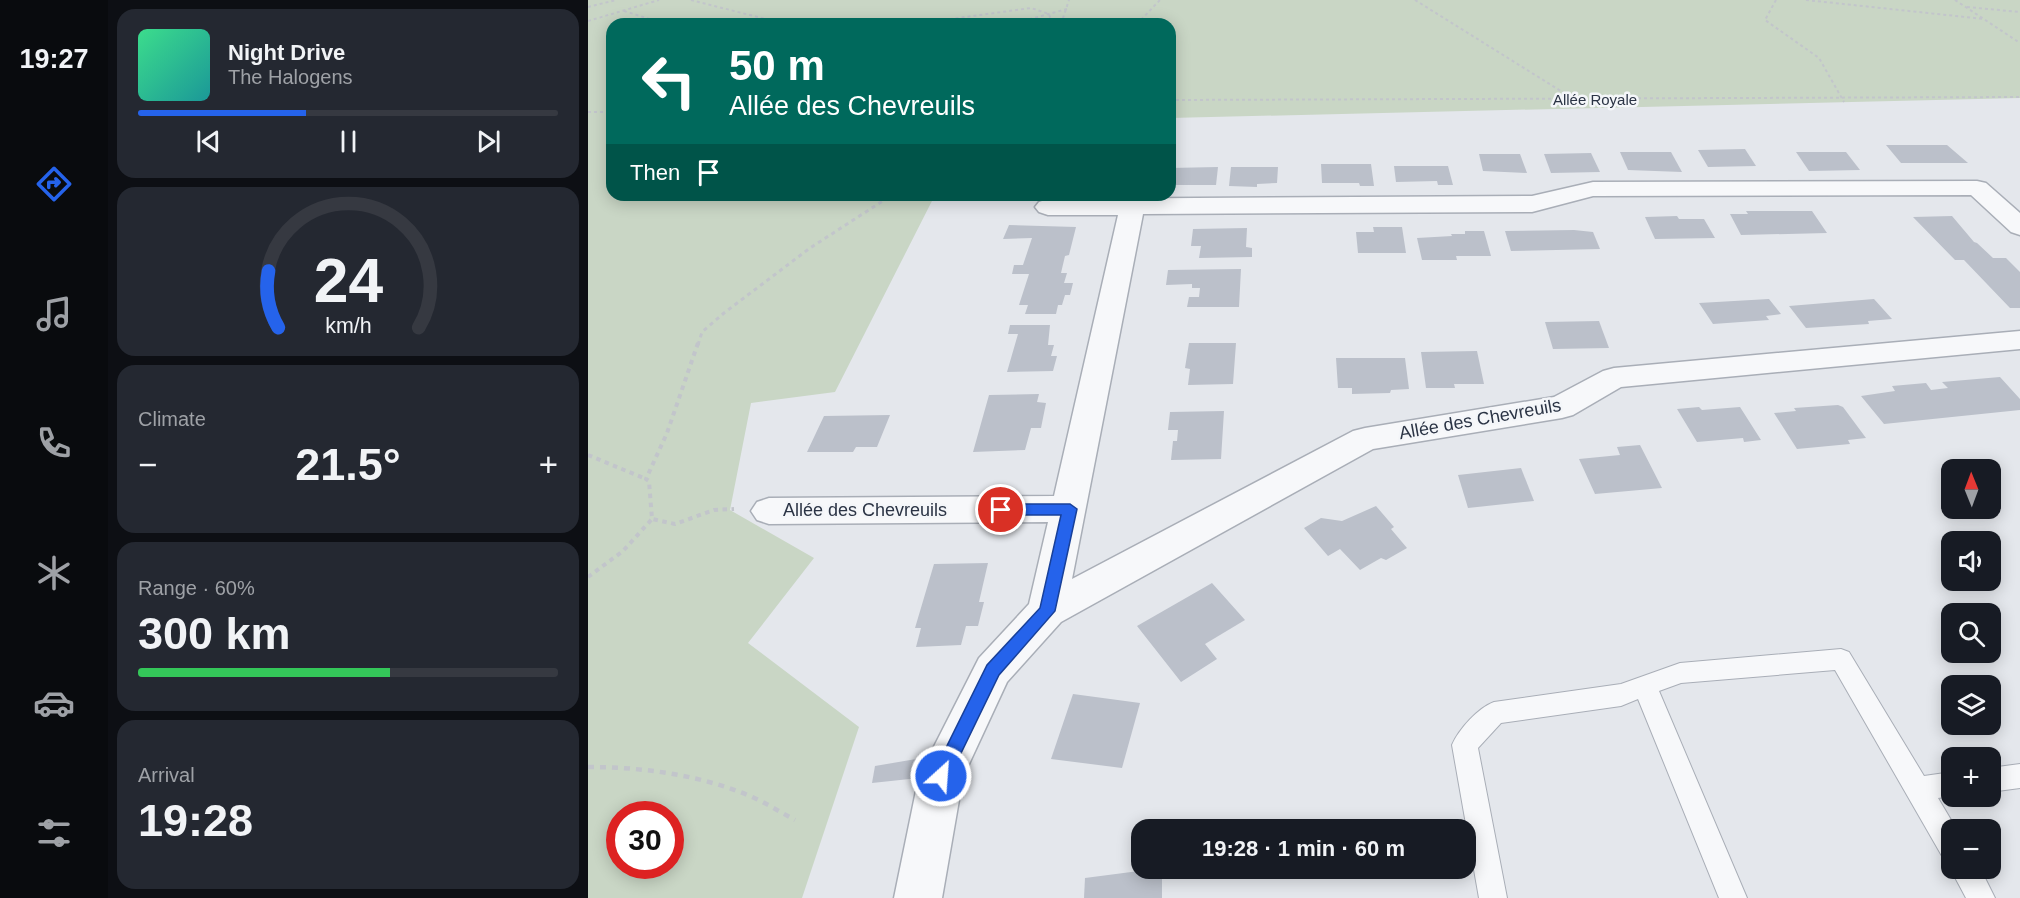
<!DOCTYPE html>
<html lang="en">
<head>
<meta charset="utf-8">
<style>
	:root { --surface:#171b24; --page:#242831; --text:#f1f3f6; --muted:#9ea1a6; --line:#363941; --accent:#2563eb }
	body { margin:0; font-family:Arial,sans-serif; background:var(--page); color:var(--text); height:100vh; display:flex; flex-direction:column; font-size:22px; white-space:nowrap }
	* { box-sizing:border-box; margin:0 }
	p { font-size:20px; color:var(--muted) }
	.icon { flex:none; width:33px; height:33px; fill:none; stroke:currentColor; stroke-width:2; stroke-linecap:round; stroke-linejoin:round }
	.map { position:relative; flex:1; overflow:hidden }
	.drawer { display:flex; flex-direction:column; gap:9px; padding:9px; background:#0d0f14; width:480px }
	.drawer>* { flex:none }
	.hud { position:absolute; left:18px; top:18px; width:570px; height:183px; border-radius:18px; box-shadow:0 3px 15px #0003; background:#00695c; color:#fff; overflow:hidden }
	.needle { width:39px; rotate:359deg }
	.controls { position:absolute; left:1353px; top:459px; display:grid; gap:12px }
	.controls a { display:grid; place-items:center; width:60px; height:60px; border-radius:12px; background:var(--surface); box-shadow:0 3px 15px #0003; font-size:30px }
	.speed { position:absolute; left:18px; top:801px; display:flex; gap:12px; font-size:30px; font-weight:700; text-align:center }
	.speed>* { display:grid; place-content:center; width:78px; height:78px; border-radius:50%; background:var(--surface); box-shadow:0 3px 15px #0003; line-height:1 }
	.speed .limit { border:9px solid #d22; background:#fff; color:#111 }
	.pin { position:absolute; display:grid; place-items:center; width:51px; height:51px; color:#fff; margin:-26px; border:3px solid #fff; border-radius:50%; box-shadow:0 2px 6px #0007 }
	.me { position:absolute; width:66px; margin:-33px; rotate:26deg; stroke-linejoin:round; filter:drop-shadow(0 0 4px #0008) }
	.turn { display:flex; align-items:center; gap:21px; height:126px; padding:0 24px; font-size:27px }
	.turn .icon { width:78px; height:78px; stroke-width:2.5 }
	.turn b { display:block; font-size:42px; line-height:51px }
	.then { display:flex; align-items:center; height:57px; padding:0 24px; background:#0003; gap:12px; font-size:22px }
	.big { font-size:45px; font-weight:700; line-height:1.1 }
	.drawer .card { flex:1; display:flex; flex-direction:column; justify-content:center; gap:9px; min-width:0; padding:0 21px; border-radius:18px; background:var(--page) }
	.drawer .dial { align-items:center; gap:0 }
	.dial svg { height:156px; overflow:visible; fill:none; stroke:var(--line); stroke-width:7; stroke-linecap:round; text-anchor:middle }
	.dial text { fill:var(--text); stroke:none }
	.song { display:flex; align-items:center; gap:18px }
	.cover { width:72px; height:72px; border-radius:9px; background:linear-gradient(135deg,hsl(150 70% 55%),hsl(180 70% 35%)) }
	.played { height:6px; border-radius:3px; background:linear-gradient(90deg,var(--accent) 40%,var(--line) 40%) }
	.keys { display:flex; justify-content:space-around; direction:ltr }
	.heat { display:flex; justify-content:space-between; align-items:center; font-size:33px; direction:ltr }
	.charge { height:9px; border-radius:4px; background:linear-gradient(90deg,#34c759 60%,var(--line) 0) }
	.trip { position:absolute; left:543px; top:819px; width:345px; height:60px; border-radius:18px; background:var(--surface); box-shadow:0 3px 15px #0003; font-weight:700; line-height:60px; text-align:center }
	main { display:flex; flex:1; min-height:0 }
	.dock { display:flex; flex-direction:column; width:108px; justify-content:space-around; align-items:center; background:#090b0e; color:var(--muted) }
	.dock .icon { width:42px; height:42px }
	.dock .selected { color:var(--accent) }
	.dock b { font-size:27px; color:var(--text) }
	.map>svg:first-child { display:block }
</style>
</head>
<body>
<main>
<nav class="dock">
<b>19:27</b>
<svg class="icon selected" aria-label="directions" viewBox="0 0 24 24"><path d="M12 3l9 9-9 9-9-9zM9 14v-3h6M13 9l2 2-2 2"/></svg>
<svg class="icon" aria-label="music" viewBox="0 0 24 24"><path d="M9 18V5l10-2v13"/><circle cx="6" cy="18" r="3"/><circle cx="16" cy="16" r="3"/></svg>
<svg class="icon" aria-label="phone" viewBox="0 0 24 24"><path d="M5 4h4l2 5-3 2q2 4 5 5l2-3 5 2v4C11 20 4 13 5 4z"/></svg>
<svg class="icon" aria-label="climate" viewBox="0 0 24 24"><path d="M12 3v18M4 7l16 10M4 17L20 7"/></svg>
<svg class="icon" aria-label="car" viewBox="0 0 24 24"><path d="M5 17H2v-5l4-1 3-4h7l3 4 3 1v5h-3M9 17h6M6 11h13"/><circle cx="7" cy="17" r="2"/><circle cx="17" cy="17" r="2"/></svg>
<svg class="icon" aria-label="filters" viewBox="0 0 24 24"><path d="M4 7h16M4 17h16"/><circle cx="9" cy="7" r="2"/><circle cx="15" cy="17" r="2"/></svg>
</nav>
<section class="drawer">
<div class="card">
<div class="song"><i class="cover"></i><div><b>Night Drive</b><p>The Halogens</p></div></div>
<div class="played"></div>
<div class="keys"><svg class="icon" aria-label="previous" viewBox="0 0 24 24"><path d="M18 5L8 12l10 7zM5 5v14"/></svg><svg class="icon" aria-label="pause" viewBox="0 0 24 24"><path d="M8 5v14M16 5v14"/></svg><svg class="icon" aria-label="next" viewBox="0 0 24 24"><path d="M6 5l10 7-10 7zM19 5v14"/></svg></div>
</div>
<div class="card dial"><svg viewBox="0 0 100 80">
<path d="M14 69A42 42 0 1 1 86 69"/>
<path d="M14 69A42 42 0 0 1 9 40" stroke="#2563eb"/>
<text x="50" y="56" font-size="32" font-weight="700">24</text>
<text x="50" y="72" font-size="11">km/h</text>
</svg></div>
<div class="card"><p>Climate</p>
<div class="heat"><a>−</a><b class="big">21.5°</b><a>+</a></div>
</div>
<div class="card"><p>Range · 60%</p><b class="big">300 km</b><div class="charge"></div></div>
<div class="card"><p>Arrival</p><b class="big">19:28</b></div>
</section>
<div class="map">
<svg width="1432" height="898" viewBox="0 0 1432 898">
	<rect width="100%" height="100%" fill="#e4e7ec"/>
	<!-- green -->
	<path fill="#c9d6c5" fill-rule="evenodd" d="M0,0H1432V98L582,118V24H24V195H347L247,392L163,403L142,510L226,558L160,643L271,727L214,898H0ZM32,814H82V866H32Z"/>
	<!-- building -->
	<g fill="#bbc0ca">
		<path d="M1298,145H1359L1380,163H1313Z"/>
		<path d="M1157,149L1168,166L1120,167L1110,150Z"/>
		<path d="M1032,152H1083L1094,172L1040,170Z"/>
		<path d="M1208,152H1258L1272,170L1221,171Z"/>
		<path d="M1003,153L1012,172L963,173L956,154Z"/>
		<path d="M891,154H932L939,173L895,171Z"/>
		<path d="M733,164H783L786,186H772L771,183H734Z"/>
		<path d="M806,166H860L865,185H850L849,181L808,182Z"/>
		<path d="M630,167L628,185H582V168Z"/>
		<path d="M643,167H690L689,183L669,184V187L641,186Z"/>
		<path d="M1158,211H1224L1239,233L1153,235L1142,214H1160Z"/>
		<path d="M1089,216L1091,219H1116L1127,238L1067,239L1057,217Z"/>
		<path d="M1364,216L1386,242L1389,243L1405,258H1418L1432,272V308H1422L1376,260H1367L1325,217Z"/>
		<path d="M421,225L488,227L481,255L477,256L473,273H479L476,283H485L482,295H477L474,305H470L468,314H437L440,305H431L441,274H424L426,265H435L444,238L415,239Z"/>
		<path d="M785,227H814L818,253H770L768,232H786Z"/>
		<path d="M659,228L658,247L664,248V257L611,258L613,246H603L605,229Z"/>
		<path d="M986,230L1005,232L1012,249L923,251L917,231Z"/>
		<path d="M877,231H896L903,256H868L869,260H834L829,238L864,236L863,234H877Z"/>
		<path d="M653,269L651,307H599L601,297H611L612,288H604V284L578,285L580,270Z"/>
		<path d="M1181,299L1193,314L1178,316L1181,320L1125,324L1111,303Z"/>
		<path d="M1286,299L1304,319L1280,321L1281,324L1218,328L1201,306Z"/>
		<path d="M1011,321L1021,348L965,349L957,322Z"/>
		<path d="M422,325H462L460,345H466L463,356H469L465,371L419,372L430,334H420Z"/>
		<path d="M601,343H648L645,384L600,385L602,369L597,368Z"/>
		<path d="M889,351L896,384H866L867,388H838L833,352Z"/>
		<path d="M748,358H817L821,389L803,390L802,393L764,394V388H750Z"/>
		<path d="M1412,377L1432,399V410L1296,424L1273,396L1307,391L1304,386L1338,383L1343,390L1360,388L1354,382Z"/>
		<path d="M451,394L449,402L458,403L453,428H443L437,450L385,452L401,395Z"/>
		<path d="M1250,405L1255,407L1278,438L1260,440L1262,444L1209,449L1186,413L1208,411L1206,408Z"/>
		<path d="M1111,407L1114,410L1152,407L1173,440L1156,442L1155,438L1109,442L1089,409Z"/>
		<path d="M636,411L633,459L583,460L585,441H589L590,430H580L582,412Z"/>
		<path d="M302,415L289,447H268L265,452H219L236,416Z"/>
		<path d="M1052,445L1074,488L1007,494L991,459L1032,455L1029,447Z"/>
		<path d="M933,468L946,501L880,508L870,475Z"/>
		<path d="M788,506L806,527L803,529L819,548L798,560L793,558L772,570L752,549L740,556L716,528L733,518L754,521Z"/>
		<path d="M400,563L391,602H396L390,626H378L373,645L328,647L333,628H327L346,564Z"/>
		<path d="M624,583L657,620L617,644L629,659L593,682L549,626Z"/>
		<path d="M485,694L552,703L534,768L463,759Z"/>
		<path d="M334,758L331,778L284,783L287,766Z"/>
		<path d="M574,868V898H496L497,878Z"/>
	</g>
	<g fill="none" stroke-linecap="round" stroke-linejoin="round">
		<!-- lane casing -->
		<g stroke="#a9aeb7" stroke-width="2">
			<g id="lane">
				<path d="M1253,649L1261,652L1336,776L1364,772V796L1350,798L1369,830H1364V860L1354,856L1247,670L1093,683L1071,691L1159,898H1131L1050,699L1033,706L913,723L890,748L919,898H891L864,745C871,729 890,708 906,702L1033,684L1092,663Z"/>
				<path d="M1432,764V788L1402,792V768Z"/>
				<path d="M1364,865V868H1392L1407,898H1378L1362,868Z"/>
			</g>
		</g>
		<!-- street casing -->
		<g stroke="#a9aeb7" stroke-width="3">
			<path id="street" d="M1389,181L1398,183L1432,213V235L1423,232L1383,195L1005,196L944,212L555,214L484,579L765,431L777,428L966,397L1015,371L1026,368L1432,331V349L1033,387L985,415L974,418L785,449L473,622L419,682L375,777L354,898H306L331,776L391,658L441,604L460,522L181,524L169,520L163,511L169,502L181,498L466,496L530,215H460L451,212L447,207L451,202L460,199L944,196L1005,182Z"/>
		</g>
		<!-- path-far3 -->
		<g stroke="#c2c5cb" stroke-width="2" stroke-dasharray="3 3" stroke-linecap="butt">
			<path d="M103,0L197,24"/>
			<path d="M827,0L984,98"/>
			<path d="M1188,0L1177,20L1231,58L1256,102"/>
			<path d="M1218,0L1396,19"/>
			<path d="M1367,0L1432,43"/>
			<path d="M0,7L28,0"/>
			<path d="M1379,7L1432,12"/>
			<path d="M36,11L65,20L94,24"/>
			<path d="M0,21L71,0"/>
			<path d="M140,24H143"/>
			<path d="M326,24L443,8L461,14L464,24"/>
			<path d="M424,24L479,9"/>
			<path d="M473,24L481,0"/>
			<path d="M549,24L572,0"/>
			<path d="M582,100L1432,97"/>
			<path d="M0,112H24"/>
		</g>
		<!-- path-far2 -->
		<path stroke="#c2c5cb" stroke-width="3" stroke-dasharray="4 4" stroke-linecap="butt" d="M110,345L114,332L136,313L222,248L304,195"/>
		<!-- path-far1 -->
		<g stroke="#c2c5cb" stroke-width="4" stroke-dasharray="4.5 4.5" stroke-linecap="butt">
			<path d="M110,343L79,433L58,479L61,481L64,519L87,524L126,510L146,509"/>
			<path d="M0,455L58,479"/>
			<path d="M0,577L35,551L64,519"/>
		</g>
		<!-- path -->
		<path stroke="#c2c5cb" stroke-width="4.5" stroke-dasharray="6 6" stroke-linecap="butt" d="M0,767C55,767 112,775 162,796C178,803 192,812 207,820"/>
		<!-- lane -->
		<use href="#lane" fill="#f7f8fa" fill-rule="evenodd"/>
		<!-- street -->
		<use href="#street" fill="#f7f8fa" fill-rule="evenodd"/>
	</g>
	<!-- route -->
	<path fill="#2563eb" stroke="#184099" stroke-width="1.5" d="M413,504H482L489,509L467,611L411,675L359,782L353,784L346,782L344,776L399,665L452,608L473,515H413L406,510Z"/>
	<g text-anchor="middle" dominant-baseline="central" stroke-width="5" stroke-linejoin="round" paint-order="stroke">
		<!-- far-street labels -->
		<g font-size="15" fill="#2b3445" stroke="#f4f6f9">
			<text x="1007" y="99">Allée Royale</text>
		</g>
		<!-- street labels -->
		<g font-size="18" fill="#2b3445" stroke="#f4f6f9">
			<text transform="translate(892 419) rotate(-10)">Allée des Chevreuils</text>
			<text x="277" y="510">Allée des Chevreuils</text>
		</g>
	</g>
</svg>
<div class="controls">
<a><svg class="needle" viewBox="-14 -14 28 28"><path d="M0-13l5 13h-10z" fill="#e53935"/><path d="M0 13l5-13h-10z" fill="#9ea1a6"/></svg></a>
<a><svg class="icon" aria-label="sound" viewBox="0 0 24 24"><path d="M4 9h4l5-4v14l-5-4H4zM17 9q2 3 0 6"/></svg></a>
<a><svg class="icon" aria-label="search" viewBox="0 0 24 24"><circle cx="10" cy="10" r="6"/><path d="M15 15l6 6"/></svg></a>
<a><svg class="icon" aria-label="layers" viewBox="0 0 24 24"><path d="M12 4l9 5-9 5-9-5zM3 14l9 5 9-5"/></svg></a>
<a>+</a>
<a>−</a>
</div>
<div class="speed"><div class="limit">30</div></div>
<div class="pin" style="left:413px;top:510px;background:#d93025"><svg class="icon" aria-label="arrive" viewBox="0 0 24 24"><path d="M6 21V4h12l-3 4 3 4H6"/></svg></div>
<svg class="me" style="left:353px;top:776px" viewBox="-20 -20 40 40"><circle r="17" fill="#2563eb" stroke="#fff" stroke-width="3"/><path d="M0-11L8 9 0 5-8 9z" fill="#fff"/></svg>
<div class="trip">19:28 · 1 min · 60 m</div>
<div class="hud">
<div class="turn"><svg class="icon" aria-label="left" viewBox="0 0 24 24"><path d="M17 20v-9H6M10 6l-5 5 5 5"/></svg><div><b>50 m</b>Allée des Chevreuils</div></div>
<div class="then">Then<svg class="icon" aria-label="arrive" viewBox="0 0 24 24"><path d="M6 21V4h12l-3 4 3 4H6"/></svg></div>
</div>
</div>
</main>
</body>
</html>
